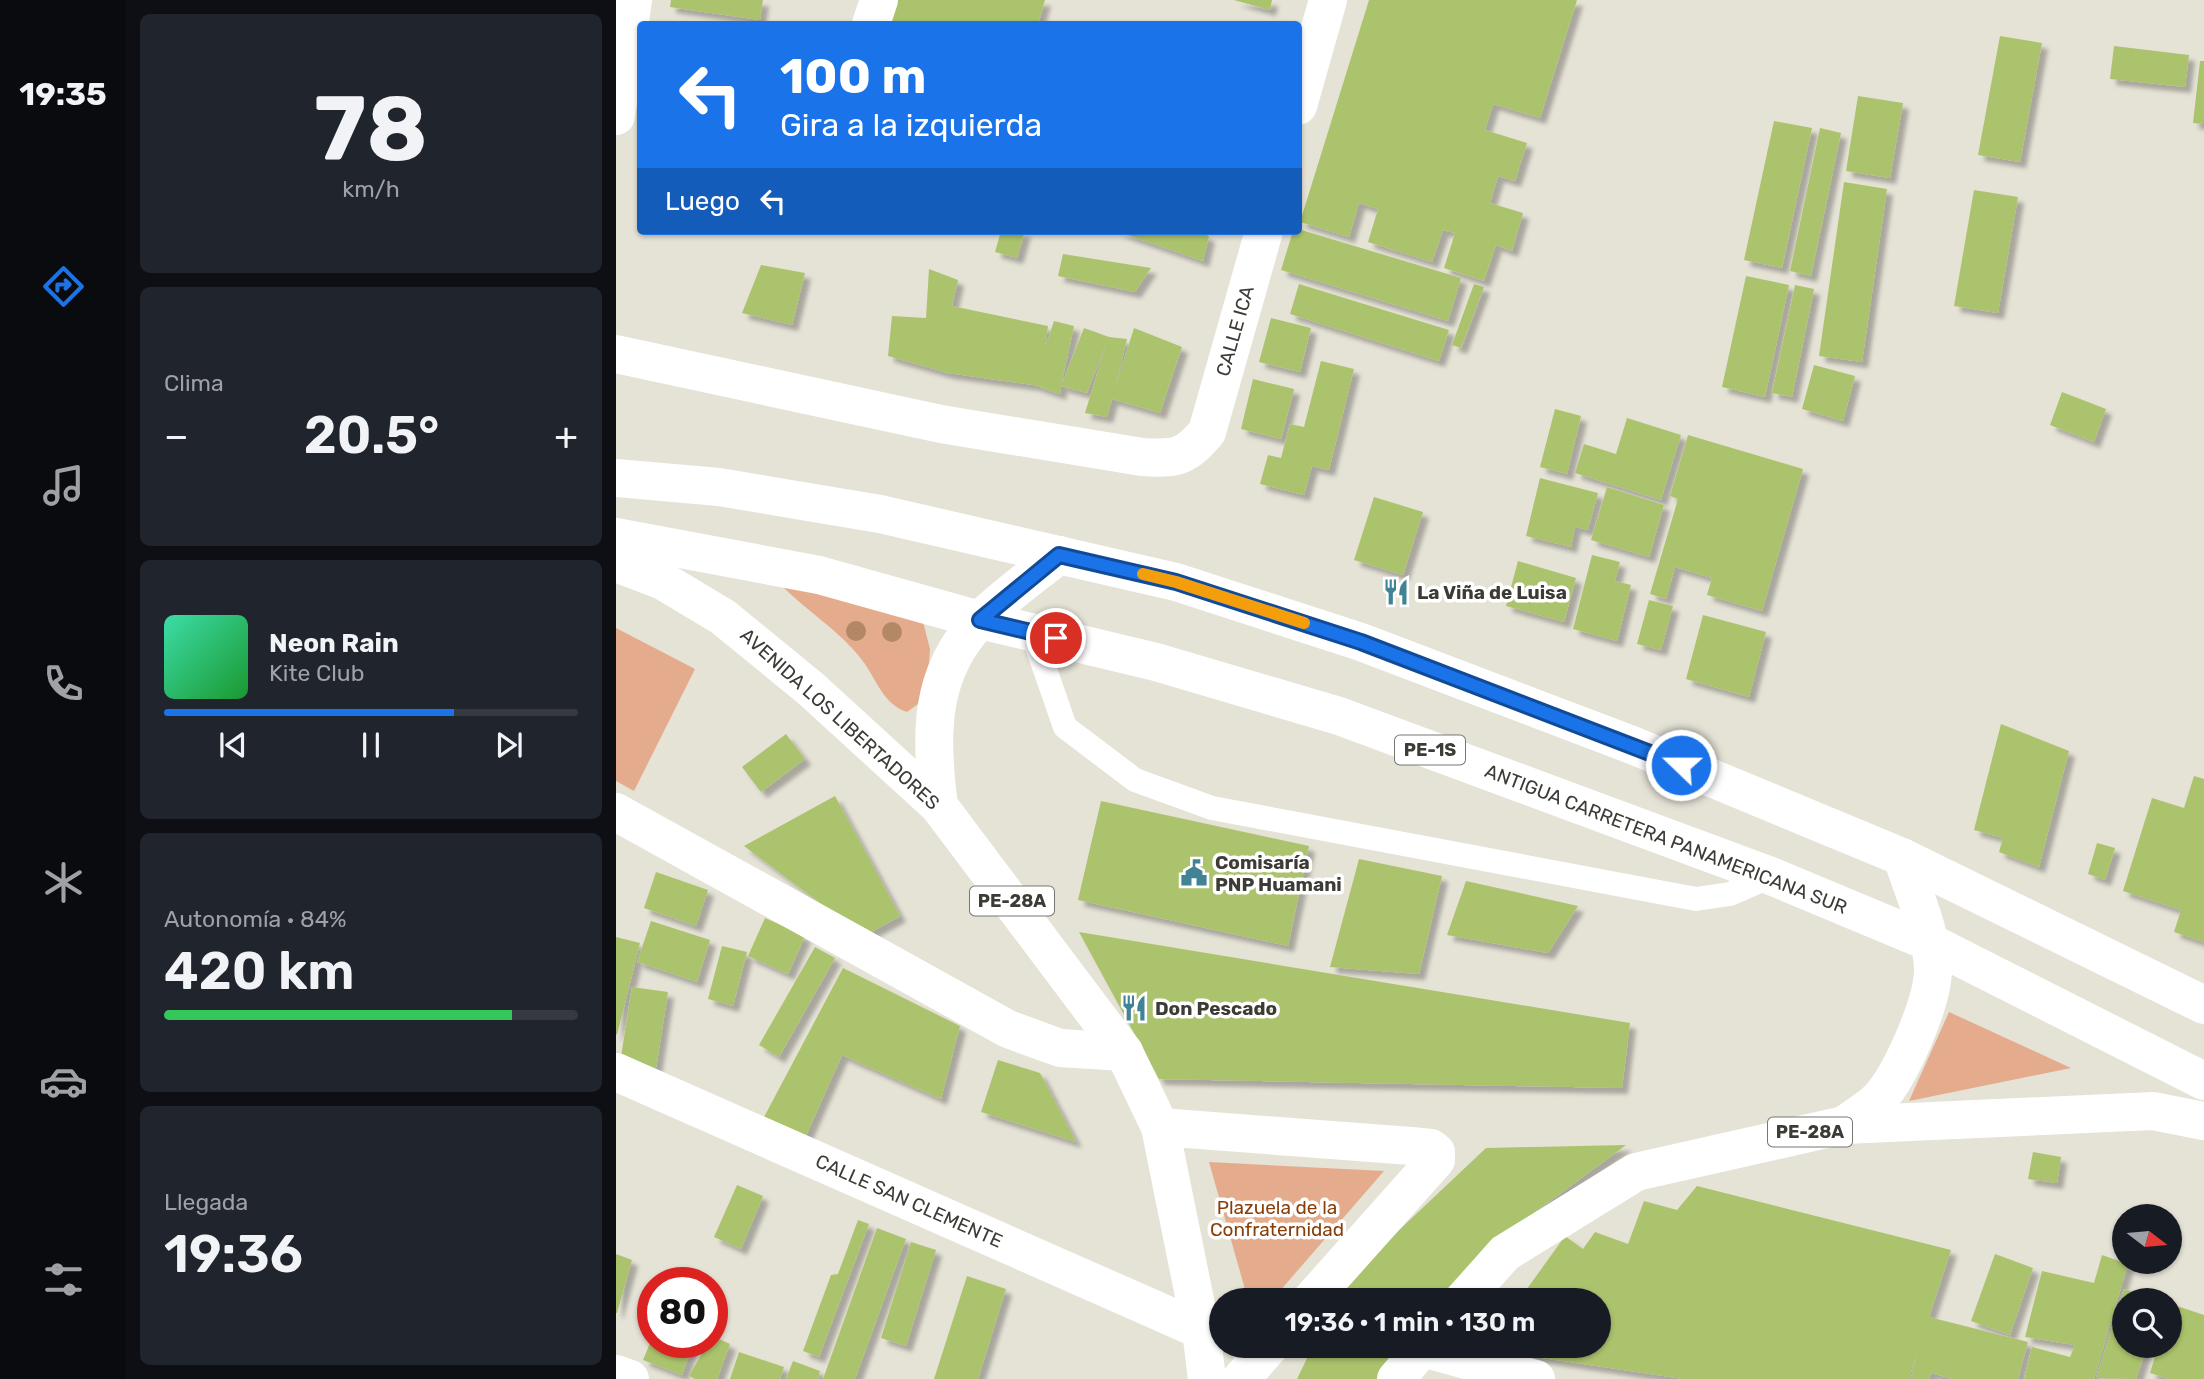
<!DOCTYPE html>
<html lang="es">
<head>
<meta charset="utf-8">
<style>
	:root { --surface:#171b24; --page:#20242c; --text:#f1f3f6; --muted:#9ea1a6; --line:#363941; --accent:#1a73e8 }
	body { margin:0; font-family:Rubik,sans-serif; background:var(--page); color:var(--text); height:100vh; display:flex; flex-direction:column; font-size:26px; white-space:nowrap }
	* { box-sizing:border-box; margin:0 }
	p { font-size:23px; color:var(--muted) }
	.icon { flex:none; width:38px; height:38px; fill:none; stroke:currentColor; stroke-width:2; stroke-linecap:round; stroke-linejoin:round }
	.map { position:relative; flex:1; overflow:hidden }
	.panel { display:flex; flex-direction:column; gap:14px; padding:14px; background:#0d0f14; width:490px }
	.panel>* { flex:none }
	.hud { position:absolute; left:21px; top:21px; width:665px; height:214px; border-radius:7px; box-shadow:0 2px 5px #0004; background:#1a73e8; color:#fff; overflow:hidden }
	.needle { width:46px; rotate:106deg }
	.fabs { position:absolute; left:1496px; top:1204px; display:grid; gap:14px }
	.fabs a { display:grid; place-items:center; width:70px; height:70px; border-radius:50%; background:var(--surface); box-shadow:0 2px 5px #0004; font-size:35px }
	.speed { position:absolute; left:21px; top:1267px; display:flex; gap:14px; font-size:35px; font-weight:700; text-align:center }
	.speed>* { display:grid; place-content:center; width:91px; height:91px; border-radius:50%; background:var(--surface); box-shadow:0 2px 5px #0004; line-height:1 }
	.speed .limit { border:10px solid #d22; background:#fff; color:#111 }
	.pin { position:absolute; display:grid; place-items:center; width:60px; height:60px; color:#fff; margin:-30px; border:4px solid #fff; border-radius:50%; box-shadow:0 2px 7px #0007 }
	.me { position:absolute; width:77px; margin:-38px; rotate:292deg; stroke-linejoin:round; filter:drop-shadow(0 0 5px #0008) }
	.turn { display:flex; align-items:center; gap:24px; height:147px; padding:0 28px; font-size:32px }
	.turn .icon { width:91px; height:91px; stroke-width:2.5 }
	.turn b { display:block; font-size:49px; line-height:60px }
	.then { display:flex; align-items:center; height:66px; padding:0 28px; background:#0003; gap:14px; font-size:26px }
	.big { font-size:52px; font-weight:600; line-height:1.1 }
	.panel .tile { flex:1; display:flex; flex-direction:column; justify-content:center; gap:10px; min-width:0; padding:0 24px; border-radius:10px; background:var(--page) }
	.panel .dial { align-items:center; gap:0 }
	.dial b { font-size:91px; line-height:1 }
	.song { display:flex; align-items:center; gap:21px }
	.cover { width:84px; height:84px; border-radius:10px; background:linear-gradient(135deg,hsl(160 70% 55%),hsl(130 70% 35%)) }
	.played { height:7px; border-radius:4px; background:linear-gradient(90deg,var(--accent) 70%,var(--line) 70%) }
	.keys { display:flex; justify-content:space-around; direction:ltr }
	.heat { display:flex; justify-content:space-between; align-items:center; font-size:38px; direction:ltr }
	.charge { height:10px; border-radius:5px; background:linear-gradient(90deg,#34c759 84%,var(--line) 0) }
	.trip { position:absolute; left:593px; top:1288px; width:402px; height:70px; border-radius:35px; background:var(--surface); box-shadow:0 2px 5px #0004; font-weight:600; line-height:70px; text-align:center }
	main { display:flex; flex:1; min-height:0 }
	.menu { display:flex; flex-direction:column; width:126px; justify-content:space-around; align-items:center; background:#090b0e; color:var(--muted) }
	.menu .icon { width:49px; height:49px }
	.menu .on { color:var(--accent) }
	.menu b { font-size:32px; color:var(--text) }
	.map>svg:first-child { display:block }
</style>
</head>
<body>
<main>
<nav class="menu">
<b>19:35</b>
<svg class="icon on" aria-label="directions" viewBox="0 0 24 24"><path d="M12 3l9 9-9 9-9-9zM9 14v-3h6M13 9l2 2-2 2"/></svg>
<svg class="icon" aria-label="music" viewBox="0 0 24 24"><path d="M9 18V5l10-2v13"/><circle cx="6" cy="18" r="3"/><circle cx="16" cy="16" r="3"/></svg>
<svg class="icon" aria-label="phone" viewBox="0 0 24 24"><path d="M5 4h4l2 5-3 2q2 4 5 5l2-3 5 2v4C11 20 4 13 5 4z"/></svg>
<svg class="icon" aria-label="climate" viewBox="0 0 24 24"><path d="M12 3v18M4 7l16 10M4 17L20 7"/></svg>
<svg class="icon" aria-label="car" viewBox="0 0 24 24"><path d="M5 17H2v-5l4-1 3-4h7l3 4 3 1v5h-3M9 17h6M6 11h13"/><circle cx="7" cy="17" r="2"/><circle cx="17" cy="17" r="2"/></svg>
<svg class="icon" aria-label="filters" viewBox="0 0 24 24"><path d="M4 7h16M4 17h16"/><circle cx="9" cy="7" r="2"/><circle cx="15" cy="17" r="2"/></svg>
</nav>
<section class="panel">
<div class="tile dial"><b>78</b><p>km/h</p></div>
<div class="tile"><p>Clima</p>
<div class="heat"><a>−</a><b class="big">20.5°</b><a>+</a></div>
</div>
<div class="tile">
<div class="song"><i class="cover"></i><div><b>Neon Rain</b><p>Kite Club</p></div></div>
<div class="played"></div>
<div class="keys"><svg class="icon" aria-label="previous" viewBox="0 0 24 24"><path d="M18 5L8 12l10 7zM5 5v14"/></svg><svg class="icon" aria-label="pause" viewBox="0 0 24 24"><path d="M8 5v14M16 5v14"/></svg><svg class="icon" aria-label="next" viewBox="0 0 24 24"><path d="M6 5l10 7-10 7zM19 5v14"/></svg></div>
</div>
<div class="tile"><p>Autonomía · 84%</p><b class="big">420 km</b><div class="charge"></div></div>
<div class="tile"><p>Llegada</p><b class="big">19:36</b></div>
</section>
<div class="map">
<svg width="1588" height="1379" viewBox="0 0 1588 1379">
	<defs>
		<filter id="shadow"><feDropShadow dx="6" dy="6" stdDeviation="2" flood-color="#0004"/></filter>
	</defs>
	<rect width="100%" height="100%" fill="#e5e2d6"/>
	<!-- green -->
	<g fill="#e4ac8d">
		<path d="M166,586L305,614L314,649L313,664L302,704L291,712C269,705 261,682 249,664C227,633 193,613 166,586Z"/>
		<path d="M0,628L79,669L18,791L0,781Z"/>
		<path d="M1333,1012L1455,1068L1293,1101Z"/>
		<path d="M593,1162L768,1171L656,1300H632Z"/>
	</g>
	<!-- building -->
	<g fill="#acc36d" filter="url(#shadow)">
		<path d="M55,0H147L144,20L54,7Z"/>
		<path d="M276,0H429L422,24H268Z"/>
		<path d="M618,0H656L654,10Z"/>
		<path d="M753,0H961L924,118L877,104L869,130L911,143L899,181L882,176L874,203L907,213L896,251L880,245L868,281L828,268L839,233L827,230L816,262L752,242L762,209L743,203L733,237L684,222Z"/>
		<path d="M1384,36L1426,43L1404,162L1362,155Z"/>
		<path d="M1498,46L1573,55L1569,87L1494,79Z"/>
		<path d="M1584,61H1588V124L1577,123Z"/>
		<path d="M1242,96L1287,103L1274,178L1230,171Z"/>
		<path d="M1158,121L1196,128L1166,268L1128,260Z"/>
		<path d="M1204,128L1225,133L1195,276L1174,271Z"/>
		<path d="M1228,182L1271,189L1246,362L1203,356Z"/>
		<path d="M1358,190L1402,197L1382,313L1338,306Z"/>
		<path d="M682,229L845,278L832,321L665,270L677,231H682Z"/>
		<path d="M385,231H409L401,258L379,252Z"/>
		<path d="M500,231H580L593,236L587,261Z"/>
		<path d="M447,254L535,268L519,292L442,276Z"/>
		<path d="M145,265L189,273L176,325L126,313Z"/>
		<path d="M313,269L342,280L336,306L432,326L429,348L438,321L458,326L445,386L468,328L493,337L511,339L499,388L518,328L566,347L544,413L496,399L491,417L469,413L490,344L471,393L445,386L444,394L418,385L332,373L272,356L276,316L310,318Z"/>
		<path d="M1130,276L1173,285L1149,397L1106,387Z"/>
		<path d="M683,284L833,330L823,361L674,314Z"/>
		<path d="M858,284L868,287L845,348L836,345Z"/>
		<path d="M1179,285L1198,289L1176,397L1156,393Z"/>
		<path d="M655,318L695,328L684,372L643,362Z"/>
		<path d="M705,361L738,369L713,470L696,466L688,495L644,484L652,455L665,458L674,424L688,427Z"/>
		<path d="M1198,365L1239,376L1227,421L1186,409Z"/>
		<path d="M637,379L678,389L665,439L625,429Z"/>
		<path d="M1446,392L1490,409L1478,442L1434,425Z"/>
		<path d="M939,409L965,416L951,474L924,467Z"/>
		<path d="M1011,418L1065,435L1045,500L959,473L968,444L1000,454Z"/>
		<path d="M1072,435L1187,469L1146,611L1091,595L1096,578L1059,567L1050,599L1034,594L1062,499L1054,496Z"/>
		<path d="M924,478L982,493L972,530L959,527L955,547L910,536Z"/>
		<path d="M991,487L1048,505L1033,557L975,540Z"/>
		<path d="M758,497L807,512L787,575L738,560Z"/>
		<path d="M976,555L1004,562L999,581L1015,585L1001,641L957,629Z"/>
		<path d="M902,561L960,578L948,622L890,606Z"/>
		<path d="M1033,600L1057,606L1045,650L1021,644Z"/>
		<path d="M1087,615L1150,632L1133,697L1070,679Z"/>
		<path d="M1385,724L1453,751L1423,867L1383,852L1387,838L1358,830Z"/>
		<path d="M170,734L189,759L145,792L126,767Z"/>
		<path d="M1578,776L1588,779V942L1558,932L1565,910L1507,891L1536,798L1568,808Z"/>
		<path d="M219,796L284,916L248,936L128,846Z"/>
		<path d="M485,801L693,846L672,946L462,900Z"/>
		<path d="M1481,843L1499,848L1489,880L1472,874Z"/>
		<path d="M743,859L826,876L803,974L714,967Z"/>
		<path d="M40,872L92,890L80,926L28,908Z"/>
		<path d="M850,881L962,906L932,953L831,935Z"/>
		<path d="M149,918L189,936L172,974L132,956Z"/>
		<path d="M35,921L94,940L81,982L21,962Z"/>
		<path d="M463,932L1014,1023L1006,1088L543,1079Z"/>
		<path d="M0,937L24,943L1,1035L0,1034Z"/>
		<path d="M106,946L131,952L117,1006L92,999Z"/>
		<path d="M199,947L219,958L163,1057L143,1045Z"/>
		<path d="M227,968L344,1026L325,1099L226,1055L189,1138L147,1119Z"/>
		<path d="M16,987L52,992L40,1068L4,1063Z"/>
		<path d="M382,1060L424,1073L460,1142L365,1112Z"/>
		<path d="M1010,1145L911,1218L832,1300H718L726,1284L870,1148Z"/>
		<path d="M1417,1152L1445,1157L1441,1183L1412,1179Z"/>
		<path d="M121,1185L147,1196L125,1249L98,1237Z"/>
		<path d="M1081,1186L1335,1250L1313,1317L1412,1342L1402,1379H1338L1315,1373L1313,1379H1295L1301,1352L1293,1379H1068L867,1349L870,1346H984V1300H903L949,1236L967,1249L979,1232L1012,1244L1028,1201L1061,1210Z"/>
		<path d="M242,1220L253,1224L203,1357L187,1351L215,1275L222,1274Z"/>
		<path d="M261,1228L290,1239L239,1379H207Z"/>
		<path d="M295,1242L320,1250L290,1346L265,1338Z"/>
		<path d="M0,1254L16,1260L1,1313H0Z"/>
		<path d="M1379,1254L1417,1268L1394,1335L1355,1321Z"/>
		<path d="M1486,1255L1512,1264L1478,1379H1408L1416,1347L1454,1357L1459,1345L1409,1337L1426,1271L1478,1283Z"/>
		<path d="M351,1276L390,1289L362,1379H318Z"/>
		<path d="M1508,1289L1543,1300H1508V1346H1531L1520,1379L1480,1378Z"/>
		<path d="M1555,1304L1588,1315V1379H1553L1534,1373L1542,1346H1554Z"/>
		<path d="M37,1336V1342H78L66,1375L27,1360Z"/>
		<path d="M96,1336L114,1344L101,1379H79L73,1376L92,1342H96Z"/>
		<path d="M697,1346H791L762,1379H681Z"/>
		<path d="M123,1352L168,1367L164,1379H114Z"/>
		<path d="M177,1361L204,1371L202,1379H170Z"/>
	</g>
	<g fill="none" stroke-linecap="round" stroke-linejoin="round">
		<!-- lane -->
		<path stroke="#fff" stroke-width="24" d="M416,632L449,727L519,780L596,808L1080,899L1114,894L1155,876"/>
		<!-- street -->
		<g stroke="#fff" stroke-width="38">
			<path d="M255,24L263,0"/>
			<path d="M682,106L712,0"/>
			<path d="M0,116L17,0"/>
			<path d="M0,354L325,424L526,457C560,459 569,458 591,432L648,231"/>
			<path d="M0,812L392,1029L444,1048L508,1052"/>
			<path d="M0,1072L585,1330"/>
			<path d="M544,1127L795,1146L815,1148L820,1152V1160L695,1300"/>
			<path d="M806,1348L920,1379"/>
			<path d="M0,1374L14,1379"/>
			<path d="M625,1379L654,1346"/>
		</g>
		<!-- highway -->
		<g stroke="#fff" stroke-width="38">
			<path d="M0,478L103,487L264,514L560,582L745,642L1016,745L1286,857L1588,1005"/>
			<path d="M0,537L203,575L364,620L540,662L723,716L1155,876L1313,942L1588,1081"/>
			<path d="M0,563L47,581L107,617L195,689L323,806L508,1052L544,1127L585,1330L591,1379"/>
			<path d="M323,806C314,738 312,673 364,620C388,596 417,576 443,555"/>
			<path d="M1228,1125C1239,1117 1253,1109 1263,1099C1285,1075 1316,1004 1317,971C1317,936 1297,891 1286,857"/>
			<path d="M847,1300L889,1253L1020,1172L1228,1125L1537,1111L1588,1121"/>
			<path d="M780,1379L808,1346"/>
		</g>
	</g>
	<!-- trees -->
	<g fill="#b28866">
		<circle cx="240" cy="631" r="10"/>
		<circle cx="276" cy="632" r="10"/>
	</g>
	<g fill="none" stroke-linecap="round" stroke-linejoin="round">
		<!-- route casing -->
		<g stroke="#114b97" stroke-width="18">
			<path id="route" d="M440,638L364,620L443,555L560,582L745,642L1065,765"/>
		</g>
		<!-- route -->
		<use href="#route" stroke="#1a73e8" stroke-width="12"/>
		<!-- slow -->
		<path stroke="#f59e0b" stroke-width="12" d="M527,574L560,582L688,623"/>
	</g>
	<!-- icons -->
	<defs>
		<g id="restaurant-bare" transform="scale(2.1)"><path d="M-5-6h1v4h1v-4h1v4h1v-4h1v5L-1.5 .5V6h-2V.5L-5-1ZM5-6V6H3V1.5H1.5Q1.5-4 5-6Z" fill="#418395" stroke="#fff" stroke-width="2.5" paint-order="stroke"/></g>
		<g id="civic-bare" transform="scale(2.1)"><path d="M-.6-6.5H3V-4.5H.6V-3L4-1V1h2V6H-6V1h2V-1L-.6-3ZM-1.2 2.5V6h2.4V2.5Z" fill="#418395" stroke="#fff" stroke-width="2.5" paint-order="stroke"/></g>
	</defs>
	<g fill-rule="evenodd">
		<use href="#restaurant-bare" x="780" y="592"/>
		<use href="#civic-bare" x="578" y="873"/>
		<use href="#restaurant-bare" x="518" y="1008"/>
	</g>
	<g text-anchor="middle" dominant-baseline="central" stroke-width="7" stroke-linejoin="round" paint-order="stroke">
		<!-- shield labels -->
		<g fill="#fff" stroke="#767672" stroke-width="2">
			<rect x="779" y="735.5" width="70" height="29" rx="5"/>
			<rect x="354" y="886.5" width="84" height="29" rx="5"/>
			<rect x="1152" y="1117.5" width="84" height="29" rx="5"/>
		</g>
		<g font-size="18" font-weight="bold" fill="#3c3b36">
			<text x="814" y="750">PE-1S</text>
			<text x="396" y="901">PE-28A</text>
			<text x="1194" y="1132">PE-28A</text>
		</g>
		<!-- street labels -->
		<g font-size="19" fill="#3c3b36" stroke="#fff">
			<text transform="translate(619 331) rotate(-74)">CALLE ICA</text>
			<text transform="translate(224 719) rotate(42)">AVENIDA LOS LIBERTADORES</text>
			<text transform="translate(1050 839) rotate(21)">ANTIGUA CARRETERA PANAMERICANA SUR</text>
			<text transform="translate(293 1201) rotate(24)">CALLE SAN CLEMENTE</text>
		</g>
		<!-- poi labels -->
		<g font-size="19" font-weight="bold" fill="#3c3b36" stroke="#fff" text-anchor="start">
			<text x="801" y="592">La Viña de Luisa</text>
			<text x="599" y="862">Comisaría<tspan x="599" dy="22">PNP Huamani</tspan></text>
			<text x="539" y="1008">Don Pescado</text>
		</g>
		<!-- park labels -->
		<g font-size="19" fill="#883f0a" stroke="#fff">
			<text x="661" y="1207">Plazuela de la<tspan x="661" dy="22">Confraternidad</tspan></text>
		</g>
	</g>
</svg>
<div class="fabs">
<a><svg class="needle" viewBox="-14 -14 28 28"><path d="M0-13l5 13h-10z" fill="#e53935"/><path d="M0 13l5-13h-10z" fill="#9ea1a6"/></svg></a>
<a><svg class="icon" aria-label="search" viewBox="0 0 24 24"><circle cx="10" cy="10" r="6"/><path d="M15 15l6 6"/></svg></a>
</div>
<div class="speed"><div class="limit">80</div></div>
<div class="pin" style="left:440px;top:638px;background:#d93025"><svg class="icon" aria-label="arrive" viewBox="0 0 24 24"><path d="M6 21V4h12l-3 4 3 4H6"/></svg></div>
<svg class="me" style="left:1065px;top:765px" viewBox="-20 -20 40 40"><circle r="17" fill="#1a73e8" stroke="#fff" stroke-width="3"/><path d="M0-11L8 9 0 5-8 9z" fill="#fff"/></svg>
<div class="trip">19:36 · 1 min · 130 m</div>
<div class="hud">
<div class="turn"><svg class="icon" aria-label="left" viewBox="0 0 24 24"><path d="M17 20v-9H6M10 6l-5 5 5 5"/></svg><div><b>100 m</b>Gira a la izquierda</div></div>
<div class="then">Luego<svg class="icon" aria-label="left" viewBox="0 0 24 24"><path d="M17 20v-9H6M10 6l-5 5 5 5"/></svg></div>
</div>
</div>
</main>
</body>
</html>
